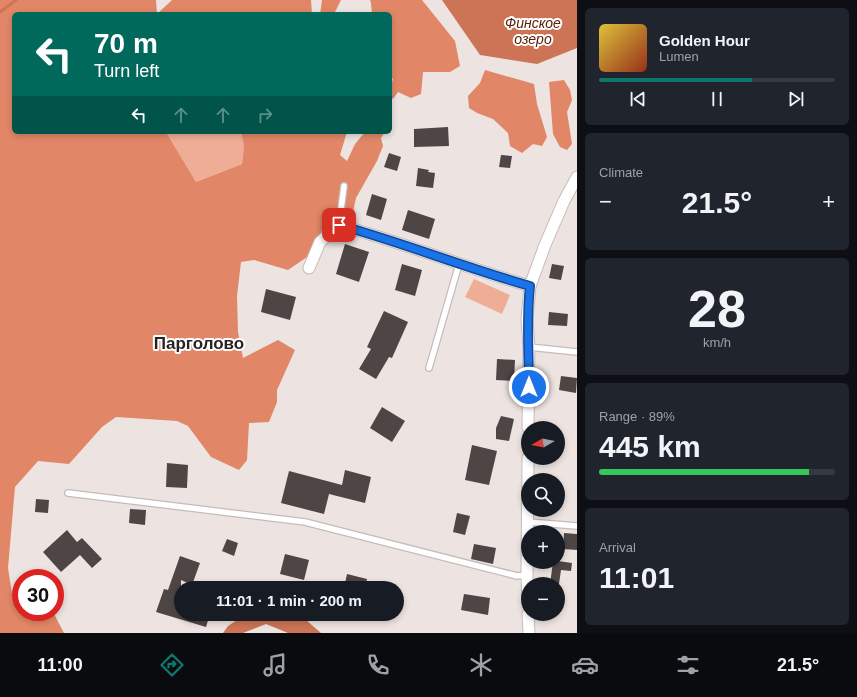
<!DOCTYPE html>
<html lang="en">
<head>
<meta charset="utf-8">
<style>
	:root { --surface:#171b24; --page:#20242c; --text:#f1f3f6; --muted:#9ea1a6; --line:#363941; --accent:#0f766e }
	body { margin:0; font-family:Arial,sans-serif; background:var(--page); color:var(--text); height:100vh; display:flex; flex-direction:column; font-size:15px; white-space:nowrap }
	* { box-sizing:border-box; margin:0 }
	p { font-size:13px; color:var(--muted) }
	.icon { flex:none; width:22px; height:22px; fill:none; stroke:currentColor; stroke-width:2; stroke-linecap:round; stroke-linejoin:round }
	.map { position:relative; flex:1; overflow:hidden }
	.panel { display:flex; flex-direction:column; gap:8px; padding:8px; background:#0d0f14; width:280px }
	.panel>* { flex:none }
	.top-card { position:absolute; left:12px; top:12px; width:380px; height:122px; border-radius:6px; box-shadow:0 2px 6px #0003; background:#00695c; color:#fff; overflow:hidden }
	.needle { width:26px; rotate:261deg }
	.buttons { position:absolute; left:521px; top:421px; display:grid; gap:8px }
	.buttons a { display:grid; place-items:center; width:44px; height:44px; border-radius:50%; background:var(--surface); box-shadow:0 2px 6px #0003; font-size:20px }
	.speed { position:absolute; left:12px; top:569px; display:flex; gap:8px; font-size:20px; font-weight:700; text-align:center }
	.speed>* { display:grid; place-content:center; width:52px; height:52px; border-radius:50%; background:var(--surface); box-shadow:0 2px 6px #0003; line-height:1 }
	.speed .limit { border:6px solid #d22; background:#fff; color:#111 }
	.pin { position:absolute; display:grid; place-items:center; width:34px; height:34px; color:#fff; margin:-17px; border-radius:8px; box-shadow:0 2px 6px #0006 }
	.me { position:absolute; width:44px; margin:-22px; rotate:0deg; stroke-linejoin:round; filter:drop-shadow(0 0 3px #0008) }
	.turn { display:flex; align-items:center; gap:14px; height:84px; padding:0 16px; font-size:18px }
	.turn .icon { width:52px; height:52px; stroke-width:2.5 }
	.turn b { display:block; font-size:28px; line-height:34px }
	.lanes { display:flex; align-items:center; height:38px; padding:0 16px; background:#0003; justify-content:center; gap:20px; direction:ltr }
	.lanes .off { opacity:.35 }
	.big { font-size:30px; font-weight:700; line-height:1.1 }
	.panel .widget { flex:1; display:flex; flex-direction:column; justify-content:center; gap:6px; min-width:0; padding:0 14px; border-radius:6px; background:var(--page) }
	.panel .dial { align-items:center; gap:0 }
	.dial b { font-size:52px; line-height:1 }
	.song { display:flex; align-items:center; gap:12px }
	.cover { width:48px; height:48px; border-radius:6px; background:linear-gradient(135deg,hsl(50 70% 55%),hsl(10 70% 35%)) }
	.played { height:4px; border-radius:2px; background:linear-gradient(90deg,var(--accent) 65%,var(--line) 65%) }
	.keys { display:flex; justify-content:space-around; direction:ltr }
	.heat { display:flex; justify-content:space-between; align-items:center; font-size:22px; direction:ltr }
	.charge { height:6px; border-radius:3px; background:linear-gradient(90deg,#34c759 89%,var(--line) 0) }
	.trip { position:absolute; left:174px; top:581px; width:230px; height:40px; border-radius:20px; background:var(--surface); box-shadow:0 2px 6px #0003; font-weight:700; line-height:40px; text-align:center }
	.tabs { display:flex; height:64px; justify-content:space-around; align-items:center; background:#090b0e; color:var(--muted) }
	.tabs .icon { width:28px; height:28px }
	.tabs .on { color:var(--accent) }
	.tabs b { font-size:18px; color:var(--text) }
	main { display:flex; flex:1; min-height:0 }
	.map>svg:first-child { display:block }
</style>
</head>
<body>
<main>
<div class="map">
<svg width="577" height="633" viewBox="0 0 577 633">
	<rect width="100%" height="100%" fill="#ede4e1"/>
	<!-- green -->
	<g fill="#efad96">
		<path d="M166,132H241L244,146L242,164L196,182Z"/>
		<path d="M474,279L510,295L502,314L465,297Z"/>
	</g>
	<!-- forest -->
	<g fill="#e18767">
		<path d="M0,0H156L157,14L172,0H311L312,14H14V132H166L196,182L242,164L244,146L241,132H347L340,155L347,161L355,144L365,132H385L381,138L383,146L377,161L356,198L352,217H341L324,227L314,245L310,255L288,270L254,260L241,262L237,296L238,332L243,358L278,340L295,350L277,390V402L269,422L249,423L247,460L239,470L211,457L188,426L177,421L116,417L102,427L69,464L38,461L15,487L8,568L13,600L21,602V612H53L64,633H0Z"/>
		<path d="M322,0H341L334,14H320Z"/>
		<path d="M370,0H422L455,41L460,66L450,72H423L421,94L411,98L398,92L393,99L390,97V89L393,79L390,77V14H372L371,3Z"/>
		<path d="M485,70L534,84L537,104L547,137L542,146L533,144L522,153L510,146L508,133L493,119L477,113L469,108L468,96L480,83Z"/>
		<path d="M564,80L570,90L572,100L567,112L572,144L567,150L560,147L553,134L549,82Z"/>
	</g>
	<!-- water -->
	<g fill="#cc7455">
		<path d="M442,0H577V48L537,64L480,55Z"/>
		<path d="M239,614H294L306,620L321,633H288L266,624L243,633H223L228,626L240,618Z"/>
	</g>
	<g fill="none" stroke-linecap="round" stroke-linejoin="round">
		<!-- stream -->
		<path stroke="#cc7455" stroke-width="3" d="M0,12L16,0"/>
	</g>
	<!-- building -->
	<g fill="#4e4644">
		<path d="M448,127L449,146L414,147V129Z"/>
		<path d="M389,153L401,157L397,171L384,167Z"/>
		<path d="M501,155L512,156L510,168L499,167Z"/>
		<path d="M418,168L429,170L428,172L435,173L433,188L416,186Z"/>
		<path d="M372,194L387,199L381,220L366,215Z"/>
		<path d="M408,210L435,219L429,239L402,230Z"/>
		<path d="M345,244L369,252L359,282L336,274Z"/>
		<path d="M402,264L422,270L415,296L395,290Z"/>
		<path d="M552,264L564,266L561,280L549,278Z"/>
		<path d="M266,289L296,297L290,320L261,312Z"/>
		<path d="M384,311L408,322L392,358L389,357L376,379L359,369L371,349L367,347Z"/>
		<path d="M549,312L568,314L567,326L548,325Z"/>
		<path d="M497,359L515,360L514,381L496,380Z"/>
		<path d="M561,376L577,378L576,393L559,390Z"/>
		<path d="M382,407L405,421L392,442L370,428Z"/>
		<path d="M501,416L514,419L509,441L496,439V428Z"/>
		<path d="M472,445L497,451L489,485L465,480Z"/>
		<path d="M167,463L188,465L187,488L166,487Z"/>
		<path d="M345,470L371,477L365,503L329,494L324,514L281,503L289,471L342,485Z"/>
		<path d="M36,499L49,500L48,513L35,512Z"/>
		<path d="M130,509L146,510L145,525L129,523Z"/>
		<path d="M457,513L470,516L465,535L453,532Z"/>
		<path d="M67,530L77,542L82,538L102,559L92,568L80,555L61,572L43,552Z"/>
		<path d="M564,533L577,534V550L563,549Z"/>
		<path d="M227,539L238,543L234,556L222,551Z"/>
		<path d="M474,544L496,548L493,564L471,559Z"/>
		<path d="M285,554L309,560L304,580L280,574Z"/>
		<path d="M180,556L200,563L192,585L181,580V614H210L206,627L156,612L164,589L168,590Z"/>
		<path d="M558,561L572,563L571,571L561,570L559,584H550L553,562Z"/>
		<path d="M347,574L367,579L365,588H344Z"/>
		<path d="M464,594L490,598L488,615L461,610Z"/>
	</g>
	<g fill="none" stroke-linecap="round" stroke-linejoin="round">
		<!-- lane casing -->
		<g stroke="#c5bcb9" stroke-width="8">
			<g id="lane">
				<path d="M339,225L344,186"/>
				<path d="M529,347L577,352"/>
				<path d="M429,368L459,264"/>
				<path d="M68,493L305,522L517,576L527,575"/>
				<path d="M528,522L577,526"/>
			</g>
		</g>
		<!-- street casing -->
		<g stroke="#c5bcb9" stroke-width="13">
			<g id="street">
				<path d="M309,268L320,242L339,225C404,243 466,268 530,286"/>
				<path d="M528,428L529,347L527,319L530,286L545,245L564,201L577,177"/>
				<path d="M528,604L527,575L528,458"/>
				<path d="M528,614L529,633"/>
			</g>
		</g>
		<!-- lane -->
		<use href="#lane" stroke="#fff" stroke-width="5.5"/>
		<!-- street -->
		<use href="#street" stroke="#fff" stroke-width="11"/>
	</g>
	<g fill="none" stroke-linecap="round" stroke-linejoin="round">
		<!-- route casing -->
		<g stroke="#114b97" stroke-width="10">
			<path id="route" d="M339,225C404,243 466,268 530,286C526,320 529,353 529,387"/>
		</g>
		<!-- route -->
		<use href="#route" stroke="#1a73e8" stroke-width="7"/>
	</g>
	<g text-anchor="middle" dominant-baseline="central" stroke-width="4" stroke-linejoin="round" paint-order="stroke">
		<!-- water labels -->
		<g font-size="14" font-style="italic" fill="#59200a" stroke="#fff">
			<text x="533" y="23">Финское<tspan x="533" dy="16">озеро</tspan></text>
		</g>
		<!-- district labels -->
		<g font-size="17" font-weight="bold" fill="#272322" stroke="#fff">
			<text x="199" y="343">Парголово</text>
		</g>
	</g>
</svg>
<div class="buttons">
<a><svg class="needle" viewBox="-14 -14 28 28"><path d="M0-13l5 13h-10z" fill="#e53935"/><path d="M0 13l5-13h-10z" fill="#9ea1a6"/></svg></a>
<a><svg class="icon" aria-label="search" viewBox="0 0 24 24"><circle cx="10" cy="10" r="6"/><path d="M15 15l6 6"/></svg></a>
<a>+</a>
<a>−</a>
</div>
<div class="speed"><div class="limit">30</div></div>
<div class="pin" style="left:339px;top:225px;background:#d93025"><svg class="icon" aria-label="arrive" viewBox="0 0 24 24"><path d="M6 21V4h12l-3 4 3 4H6"/></svg></div>
<svg class="me" style="left:529px;top:387px" viewBox="-20 -20 40 40"><circle r="17" fill="#1a73e8" stroke="#fff" stroke-width="3"/><path d="M0-11L8 9 0 5-8 9z" fill="#fff"/></svg>
<div class="trip">11:01 · 1 min · 200 m</div>
<div class="top-card">
<div class="turn"><svg class="icon" aria-label="left" viewBox="0 0 24 24"><path d="M17 20v-9H6M10 6l-5 5 5 5"/></svg><div><b>70 m</b>Turn left</div></div>
<div class="lanes"><svg class="icon" aria-label="left" viewBox="0 0 24 24"><path d="M17 20v-9H6M10 6l-5 5 5 5"/></svg><svg class="icon off" aria-label="ahead" viewBox="0 0 24 24"><path d="M12 20V5M6 11l6-6 6 6"/></svg><svg class="icon off" aria-label="ahead" viewBox="0 0 24 24"><path d="M12 20V5M6 11l6-6 6 6"/></svg><svg class="icon off" aria-label="right" viewBox="0 0 24 24"><path d="M7 20v-9h11M14 6l5 5-5 5"/></svg></div>
</div>
</div>
<section class="panel">
<div class="widget">
<div class="song"><i class="cover"></i><div><b>Golden Hour</b><p>Lumen</p></div></div>
<div class="played"></div>
<div class="keys"><svg class="icon" aria-label="previous" viewBox="0 0 24 24"><path d="M18 5L8 12l10 7zM5 5v14"/></svg><svg class="icon" aria-label="pause" viewBox="0 0 24 24"><path d="M8 5v14M16 5v14"/></svg><svg class="icon" aria-label="next" viewBox="0 0 24 24"><path d="M6 5l10 7-10 7zM19 5v14"/></svg></div>
</div>
<div class="widget"><p>Climate</p>
<div class="heat"><a>−</a><b class="big">21.5°</b><a>+</a></div>
</div>
<div class="widget dial"><b>28</b><p>km/h</p></div>
<div class="widget"><p>Range · 89%</p><b class="big">445 km</b><div class="charge"></div></div>
<div class="widget"><p>Arrival</p><b class="big">11:01</b></div>
</section>
</main>
<nav class="tabs">
<b>11:00</b>
<svg class="icon on" aria-label="directions" viewBox="0 0 24 24"><path d="M12 3l9 9-9 9-9-9zM9 14v-3h6M13 9l2 2-2 2"/></svg>
<svg class="icon" aria-label="music" viewBox="0 0 24 24"><path d="M9 18V5l10-2v13"/><circle cx="6" cy="18" r="3"/><circle cx="16" cy="16" r="3"/></svg>
<svg class="icon" aria-label="phone" viewBox="0 0 24 24"><path d="M5 4h4l2 5-3 2q2 4 5 5l2-3 5 2v4C11 20 4 13 5 4z"/></svg>
<svg class="icon" aria-label="climate" viewBox="0 0 24 24"><path d="M12 3v18M4 7l16 10M4 17L20 7"/></svg>
<svg class="icon" aria-label="car" viewBox="0 0 24 24"><path d="M5 17H2v-5l4-1 3-4h7l3 4 3 1v5h-3M9 17h6M6 11h13"/><circle cx="7" cy="17" r="2"/><circle cx="17" cy="17" r="2"/></svg>
<svg class="icon" aria-label="filters" viewBox="0 0 24 24"><path d="M4 7h16M4 17h16"/><circle cx="9" cy="7" r="2"/><circle cx="15" cy="17" r="2"/></svg>
<b>21.5°</b>
</nav>
</body>
</html>
